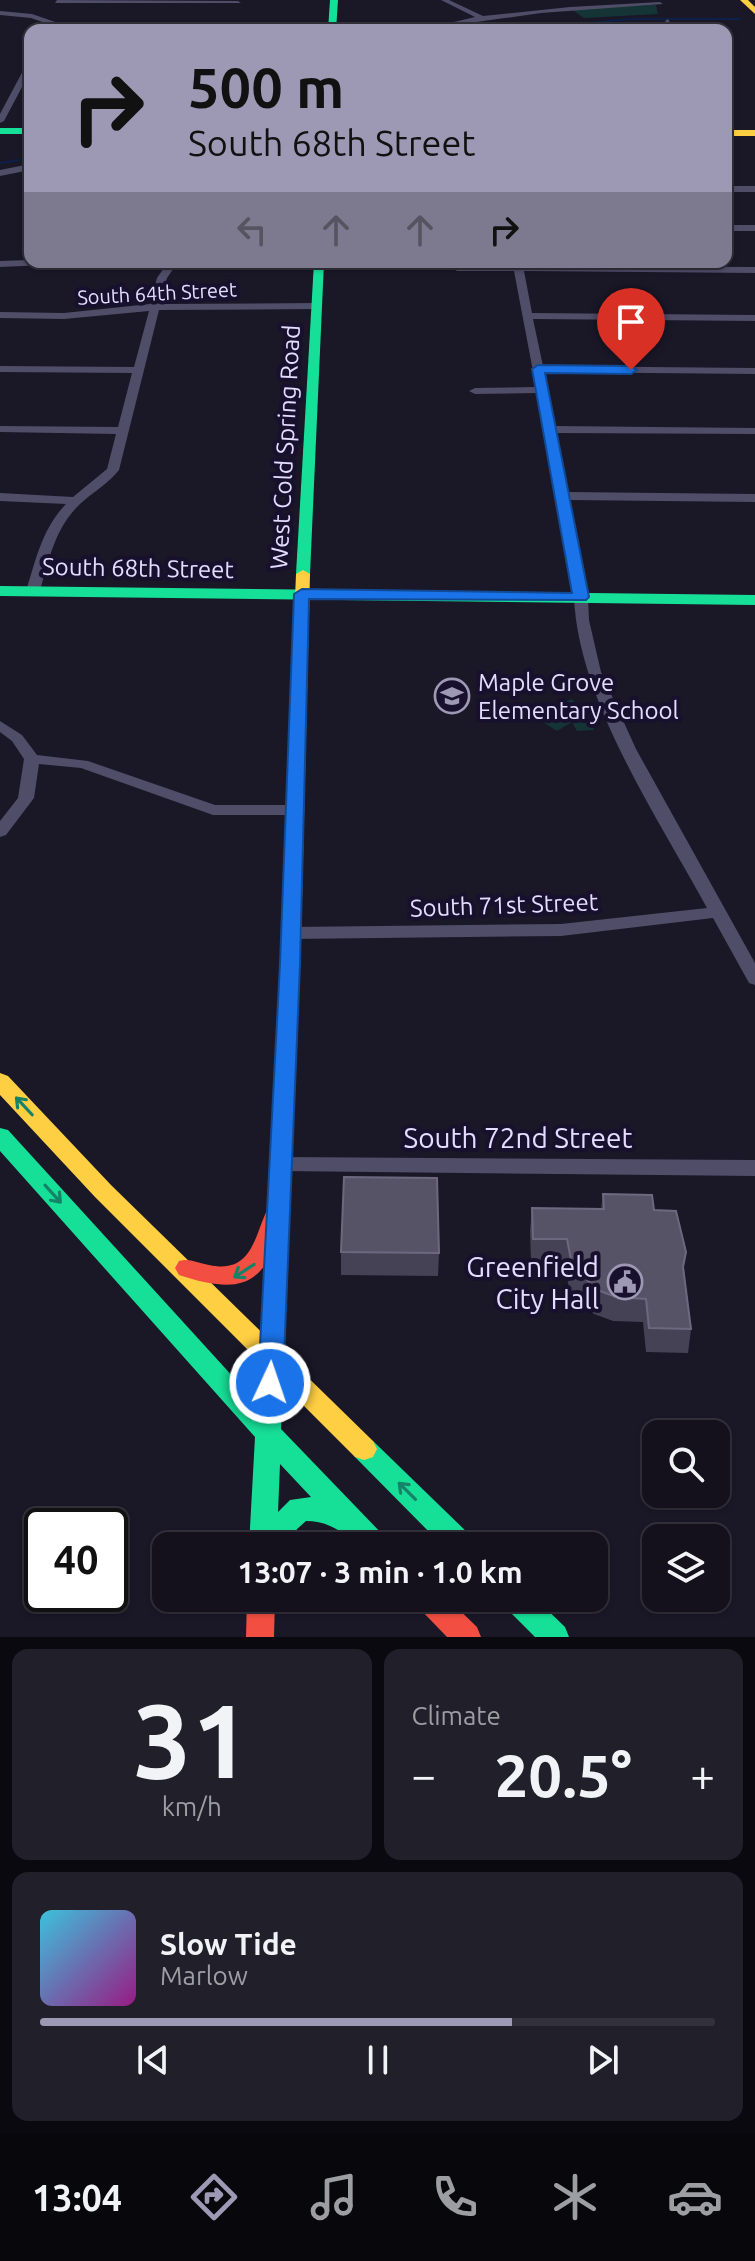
<!DOCTYPE html>
<html lang="en">
<head>
<meta charset="utf-8">
<style>
	:root { --surface:#14111d; --page:#211f2a; --text:#f1f3f6; --muted:#9d9da4; --line:#33313b; --accent:#9d98b3 }
	body { margin:0; font-family:Ubuntu,sans-serif; background:var(--page); color:var(--text); height:100vh; display:flex; flex-direction:column; font-size:30px; white-space:nowrap }
	* { box-sizing:border-box; margin:0 }
	p { font-size:26px; color:var(--muted) }
	.icon { flex:none; width:44px; height:44px; fill:none; stroke:currentColor; stroke-width:2; stroke-linecap:round; stroke-linejoin:round }
	.map { position:relative; height:1637px; overflow:hidden }
	.drawer { display:flex; flex-direction:column; gap:12px; padding:12px; background:#0b0910; flex:1 }
	.drawer>* { flex:none }
	.banner { position:absolute; left:24px; top:24px; width:708px; height:244px; border-radius:16px; box-shadow:0 2px 6px #0004,0 0 0 2px var(--line); background:#9d98b3; color:#111; overflow:hidden }
	.tools { position:absolute; left:642px; top:1420px; display:grid; gap:16px }
	.tools a { display:grid; place-items:center; width:88px; height:88px; border-radius:16px; background:var(--surface); box-shadow:0 2px 6px #0004,0 0 0 2px var(--line); font-size:40px }
	.speed { position:absolute; left:24px; top:1508px; display:flex; gap:16px; font-size:40px; font-weight:700; text-align:center }
	.speed>* { display:grid; place-content:center; width:104px; height:104px; border-radius:50%; background:var(--surface); box-shadow:0 2px 6px #0004,0 0 0 2px var(--line); line-height:1 }
	.speed .limit { border:4px solid #111; border-radius:12px; background:#fff; color:#111 }
	.pin { position:absolute; display:grid; place-items:center; width:68px; height:68px; color:#fff; margin:-82px -34px; border-radius:50% 50% 50% 0; rotate:-45deg; box-shadow:0 0 8px #0007 }
	.pin .icon { rotate:45deg }
	.me { position:absolute; width:88px; margin:-44px; rotate:3deg; stroke-linejoin:round; filter:drop-shadow(0 0 6px #0008) }
	.turn { display:flex; align-items:center; gap:28px; height:168px; padding:0 32px; font-size:36px }
	.turn .icon { width:104px; height:104px; stroke-width:2.5 }
	.turn b { display:block; font-size:56px; line-height:68px }
	.lanes { display:flex; align-items:center; height:76px; padding:0 32px; background:#0003; justify-content:center; gap:40px; direction:ltr }
	.lanes .off { opacity:.35 }
	.big { font-size:60px; font-weight:700; line-height:1.1 }
	.drawer .widget { flex:1; display:flex; flex-direction:column; justify-content:center; gap:12px; min-width:0; padding:0 28px; border-radius:16px; background:var(--page) }
	.drawer .dial { align-items:center; gap:0 }
	.dial b { font-size:104px; line-height:1 }
	.song { display:flex; align-items:center; gap:24px }
	.cover { width:96px; height:96px; border-radius:12px; background:linear-gradient(135deg,hsl(190 70% 55%),hsl(310 70% 35%)) }
	.played { height:8px; border-radius:4px; background:linear-gradient(90deg,var(--accent) 70%,var(--line) 70%) }
	.keys { display:flex; justify-content:space-around; direction:ltr }
	.heat { display:flex; justify-content:space-between; align-items:center; font-size:44px; direction:ltr }
	.drawer .tiles { flex:1; display:grid; gap:12px; grid-template-columns:1fr 1fr }
	.widget:last-child { grid-column:span 2 }
	.trip { position:absolute; left:152px; top:1532px; width:456px; height:80px; border-radius:16px; background:var(--surface); box-shadow:0 2px 6px #0004,0 0 0 2px var(--line); font-weight:700; line-height:80px; text-align:center }
	.menu { display:flex; height:128px; justify-content:space-around; align-items:center; background:#08070c; color:var(--muted) }
	.menu .icon { width:56px; height:56px }
	.menu .on { color:var(--accent) }
	.menu b { font-size:36px; color:var(--text) }
	.map>svg:first-child { display:block }
</style>
</head>
<body>
<div class="map">
<svg width="755" height="1637" viewBox="0 0 755 1637">
	<rect width="100%" height="100%" fill="#1a1727"/>
	<!-- green -->
	<g fill="#153435">
		<path d="M650,5H656L658,14L584,18L571,9Z"/>
		<path d="M571,699L584,708L594,730L577,731L572,722L557,731L538,719Z"/>
	</g>
	<g fill="none" stroke-linecap="round" stroke-linejoin="round">
		<!-- stream -->
		<g stroke="#0c204a" stroke-width="2">
			<path d="M520,30L632,19H740"/>
			<path d="M0,163L19,160"/>
		</g>
		<!-- street -->
		<g fill="#4f4d68" fill-rule="evenodd">
			<path d="M57,0L238,1L241,3H55Z"/>
			<path d="M441,0H449L483,16L570,7L660,2L663,4L541,13L420,30L475,17Z"/>
			<path d="M0,11L32,14L58,23L333,22L336,24L333,26L58,27L47,30L51,25L31,18L0,15Z"/>
			<path d="M668,19L675,30H669L665,21Z"/>
			<path d="M30,63V72L4,121L0,123V114L26,65Z"/>
			<path d="M30,164V170L0,176V170Z"/>
			<rect x="726" y="186" width="29" height="6"/>
			<rect x="726" y="225" width="29" height="6"/>
			<path d="M30,260V262H51L46,265L0,267V261Z"/>
			<path d="M168,262H178L167,278L160,304L317,303L322,306L317,309L159,310L119,470C108,484 93,492 80,504C55,528 49,559 40,591L33,595L28,594L26,591C36,559 42,529 66,504L0,501V493L73,497L107,469L116,434L0,432V426L118,427L132,373L0,372V366L134,367L149,311L64,319L0,318V312L64,313L150,304L157,278Z"/>
			<path d="M512,262H522L523,266L755,267V273L524,271L532,313L755,315V321L533,319L543,366L755,368V374L544,372L555,426L755,428V434L556,433L568,492L755,494V502L570,500L588,597L589,620L601,672L636,749L755,963V985L749,983L713,918L561,936L291,939L282,933L291,927L561,924L707,908C658,818 578,700 574,597L537,393L475,394L469,391L475,388L536,387L514,271H457L452,268L457,265H513Z"/>
			<path d="M0,721L22,735L37,755L88,761L215,805H295L303,810L295,815H213L81,768L39,764L34,798L6,835L0,837V821L18,798L24,759L12,741L0,732Z"/>
			<path d="M281,1157L755,1160V1176L281,1171L274,1169L271,1164L274,1159Z"/>
		</g>
		<!-- fast -->
		<g fill="#16e098" fill-rule="evenodd">
			<path d="M330,0H338L336,30H328Z"/>
			<rect x="0" y="128" width="30" height="6"/>
			<path d="M314,262H324L310,574L303,578L296,574Z"/>
			<path d="M0,586L755,595V605L0,596Z"/>
			<path d="M291,935L301,941L281,1429L385,1537L389,1546H357C343,1531 327,1521 306,1521L297,1529L291,1546H249L255,1437L0,1151V1128L8,1130L257,1403L281,941ZM280,1464L311,1497L290,1500L278,1512Z"/>
			<path d="M364,1438L373,1441L472,1537L476,1546H443L355,1457L351,1449L355,1441Z"/>
			<path d="M249,1598H277L271,1614L261,1618L251,1614L247,1605Z"/>
			<path d="M501,1598H535L565,1627L569,1637H535L505,1607Z"/>
		</g>
		<!-- slow -->
		<g fill="#ffcf43" fill-rule="evenodd">
			<path d="M740,0H748L755,7V14Z"/>
			<rect x="726" y="130" width="29" height="6"/>
			<path d="M303,570L310,574L301,941L291,947L281,941L296,574Z"/>
			<path d="M0,1073L8,1076L111,1185L373,1441L377,1449L373,1457L364,1460L355,1457L95,1197L0,1095Z"/>
		</g>
		<!-- jam -->
		<g fill="#f24e42" fill-rule="evenodd">
			<path d="M279,1199L287,1202L291,1208C266,1276 255,1300 179,1275L175,1268L179,1261C190,1258 197,1263 209,1265C255,1275 254,1232 271,1202Z"/>
			<path d="M247,1598H275L274,1637H246Z"/>
			<path d="M414,1598H447L477,1627L481,1637H447L418,1607Z"/>
		</g>
	</g>
	<!-- wall -->
	<g fill="#464255">
		<path d="M603,1194L654,1210L684,1268L691,1329L688,1353L646,1352L643,1322L613,1321L594,1314L569,1289L565,1263L531,1262L530,1231L532,1208L601,1209Z"/>
		<path d="M341,1252L439,1253L438,1276L341,1275Z"/>
	</g>
	<!-- building -->
	<g fill="#575367" stroke="#6d687f" stroke-width="2">
		<path d="M344,1177L437,1178L439,1253L341,1252Z"/>
		<path d="M603,1194L652,1195L654,1210L676,1211L686,1252L683,1267L691,1329L649,1328L646,1299L616,1297L597,1290L572,1265L567,1239H533L532,1208L604,1209Z"/>
	</g>
	<!-- one-way arrows -->
	<defs><path id="oneway-shaft" d="M-6 0H5M1.5-3L5.5 0L1.5 3" fill="none" stroke-width="1.6" stroke-linecap="round" stroke-linejoin="round" transform="scale(2)"/></defs>
	<g stroke="#168368">
		<use href="#oneway-shaft" transform="translate(24 1106) rotate(-133)"/>
		<use href="#oneway-shaft" transform="translate(53 1194) rotate(48)"/>
		<use href="#oneway-shaft" transform="translate(244 1271) rotate(147)"/>
		<use href="#oneway-shaft" transform="translate(407 1491) rotate(-135)"/>
	</g>
	<!-- route -->
	<path fill="#1a73e8" stroke="#114b97" stroke-width="2" d="M538,365L631,366L637,370L631,374L545,373L589,597L586,600L309,599L300,964L283,1383L279,1390L270,1393L261,1390L258,1383L280,964L294,594L302,589L572,593L532,369Z"/>
	<!-- icons -->
	<defs>
		<g id="school-ring" transform="scale(1.8)"><circle r="9.5" fill="#17112d" stroke="#9d98b3" stroke-width="1.5"/><path d="M0-5L7-2L0 1L-7-2ZM-4 1L0 2.5L4 1V4Q0 6-4 4Z" fill="#9d98b3"/></g>
		<g id="civic-ring" transform="scale(1.8)"><circle r="9.5" fill="#17112d" stroke="#9d98b3" stroke-width="1.5"/><path d="M-.6-6.5H3V-4.5H.6V-3L4-1V1h2V6H-6V1h2V-1L-.6-3ZM-1.2 2.5V6h2.4V2.5Z" fill="#9d98b3"/></g>
	</defs>
	<g fill-rule="evenodd">
		<use href="#school-ring" x="452" y="696"/>
		<use href="#civic-ring" x="625" y="1282"/>
	</g>
	<g text-anchor="middle" dominant-baseline="central" stroke-width="8" stroke-linejoin="round" paint-order="stroke">
		<!-- far-street labels -->
		<g font-size="20" fill="#e3deff" stroke="#17112d">
			<text transform="translate(157 293) rotate(-3)">South 64th Street</text>
		</g>
		<!-- street labels -->
		<g font-size="24" fill="#e3deff" stroke="#17112d">
			<text transform="translate(285 447) rotate(-87)">West Cold Spring Road</text>
			<text transform="translate(138 568) rotate(1)">South 68th Street</text>
			<text transform="translate(504 905) rotate(-2)">South 71st Street</text>
		</g>
		<!-- poi labels -->
		<g font-size="24" fill="#e3deff" stroke="#17112d" text-anchor="start">
			<text x="478" y="682">Maple Grove<tspan x="478" dy="28">Elementary School</tspan></text>
		</g>
		<!-- near-street labels -->
		<g font-size="28" fill="#e3deff" stroke="#17112d">
			<text x="518" y="1137">South 72nd Street</text>
		</g>
		<!-- near-poi labels -->
		<g font-size="28" fill="#e3deff" stroke="#17112d" text-anchor="end">
			<text x="599" y="1266">Greenfield<tspan x="599" dy="32">City Hall</tspan></text>
		</g>
	</g>
</svg>
<div class="tools">
<a><svg class="icon" aria-label="search" viewBox="0 0 24 24"><circle cx="10" cy="10" r="6"/><path d="M15 15l6 6"/></svg></a>
<a><svg class="icon" aria-label="layers" viewBox="0 0 24 24"><path d="M12 4l9 5-9 5-9-5zM3 14l9 5 9-5"/></svg></a>
</div>
<div class="speed"><div class="limit">40</div></div>
<div class="pin" style="left:631px;top:370px;background:#d93025"><svg class="icon" aria-label="arrive" viewBox="0 0 24 24"><path d="M6 21V4h12l-3 4 3 4H6"/></svg></div>
<svg class="me" style="left:270px;top:1383px" viewBox="-20 -20 40 40"><circle r="17" fill="#1a73e8" stroke="#fff" stroke-width="3"/><path d="M0-11L8 9 0 5-8 9z" fill="#fff"/></svg>
<div class="trip">13:07 · 3 min · 1.0 km</div>
<div class="banner">
<div class="turn"><svg class="icon" aria-label="right" viewBox="0 0 24 24"><path d="M7 20v-9h11M14 6l5 5-5 5"/></svg><div><b>500 m</b>South 68th Street</div></div>
<div class="lanes"><svg class="icon off" aria-label="left" viewBox="0 0 24 24"><path d="M17 20v-9H6M10 6l-5 5 5 5"/></svg><svg class="icon off" aria-label="ahead" viewBox="0 0 24 24"><path d="M12 20V5M6 11l6-6 6 6"/></svg><svg class="icon off" aria-label="ahead" viewBox="0 0 24 24"><path d="M12 20V5M6 11l6-6 6 6"/></svg><svg class="icon" aria-label="right" viewBox="0 0 24 24"><path d="M7 20v-9h11M14 6l5 5-5 5"/></svg></div>
</div>
</div>
<section class="drawer">
<div class="tiles">
<div class="widget dial"><b>31</b><p>km/h</p></div>
<div class="widget"><p>Climate</p>
<div class="heat"><a>−</a><b class="big">20.5°</b><a>+</a></div>
</div>
<div class="widget">
<div class="song"><i class="cover"></i><div><b>Slow Tide</b><p>Marlow</p></div></div>
<div class="played"></div>
<div class="keys"><svg class="icon" aria-label="previous" viewBox="0 0 24 24"><path d="M18 5L8 12l10 7zM5 5v14"/></svg><svg class="icon" aria-label="pause" viewBox="0 0 24 24"><path d="M8 5v14M16 5v14"/></svg><svg class="icon" aria-label="next" viewBox="0 0 24 24"><path d="M6 5l10 7-10 7zM19 5v14"/></svg></div>
</div>
</div>
</section>
<nav class="menu">
<b>13:04</b>
<svg class="icon on" aria-label="directions" viewBox="0 0 24 24"><path d="M12 3l9 9-9 9-9-9zM9 14v-3h6M13 9l2 2-2 2"/></svg>
<svg class="icon" aria-label="music" viewBox="0 0 24 24"><path d="M9 18V5l10-2v13"/><circle cx="6" cy="18" r="3"/><circle cx="16" cy="16" r="3"/></svg>
<svg class="icon" aria-label="phone" viewBox="0 0 24 24"><path d="M5 4h4l2 5-3 2q2 4 5 5l2-3 5 2v4C11 20 4 13 5 4z"/></svg>
<svg class="icon" aria-label="climate" viewBox="0 0 24 24"><path d="M12 3v18M4 7l16 10M4 17L20 7"/></svg>
<svg class="icon" aria-label="car" viewBox="0 0 24 24"><path d="M5 17H2v-5l4-1 3-4h7l3 4 3 1v5h-3M9 17h6M6 11h13"/><circle cx="7" cy="17" r="2"/><circle cx="17" cy="17" r="2"/></svg>
</nav>
</body>
</html>
